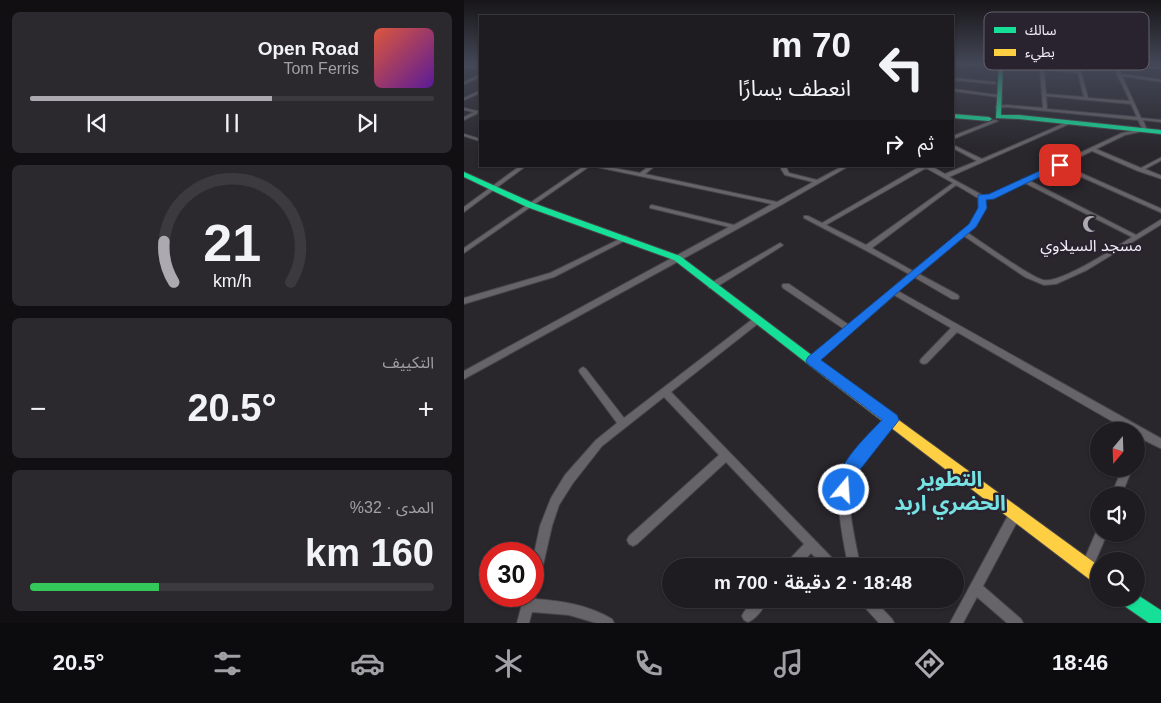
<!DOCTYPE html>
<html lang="ar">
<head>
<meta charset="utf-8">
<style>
	:root { --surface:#1f1c21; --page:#2c292e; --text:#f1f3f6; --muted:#a1a1a5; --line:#3c3a3f; --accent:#aca9b0 }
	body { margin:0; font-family:Helvetica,"Noto Sans Arabic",sans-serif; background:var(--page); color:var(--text); direction:rtl; height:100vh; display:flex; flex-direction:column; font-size:19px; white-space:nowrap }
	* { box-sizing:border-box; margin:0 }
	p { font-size:16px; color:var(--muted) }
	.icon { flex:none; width:28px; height:28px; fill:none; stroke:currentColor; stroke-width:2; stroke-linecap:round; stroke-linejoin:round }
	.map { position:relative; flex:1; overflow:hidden; direction:ltr }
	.side { display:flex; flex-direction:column; gap:12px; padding:12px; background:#110f12; width:464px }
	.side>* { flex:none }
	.guide { position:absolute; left:15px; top:15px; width:475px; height:152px; border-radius:0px; box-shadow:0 1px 4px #0004,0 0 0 1px var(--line); direction:rtl; background:#1f1c21; color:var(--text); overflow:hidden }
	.needle { width:32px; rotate:199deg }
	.buttons { position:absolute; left:626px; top:422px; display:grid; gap:10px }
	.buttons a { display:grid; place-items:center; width:55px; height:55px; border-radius:50%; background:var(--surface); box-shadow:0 1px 4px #0004,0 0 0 1px var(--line); font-size:25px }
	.speed { position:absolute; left:15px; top:542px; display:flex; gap:10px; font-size:25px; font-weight:700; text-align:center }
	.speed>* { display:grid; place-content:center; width:65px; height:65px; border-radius:50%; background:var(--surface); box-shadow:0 1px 4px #0004,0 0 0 1px var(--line); line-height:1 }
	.speed .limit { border:8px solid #d22; background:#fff; color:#111 }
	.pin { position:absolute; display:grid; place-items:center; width:42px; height:42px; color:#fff; margin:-21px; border-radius:10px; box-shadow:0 2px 8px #0006 }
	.me { position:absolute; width:55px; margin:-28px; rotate:18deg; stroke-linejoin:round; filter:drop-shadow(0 0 4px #0008) }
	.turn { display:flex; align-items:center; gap:18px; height:105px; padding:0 20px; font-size:22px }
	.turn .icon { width:65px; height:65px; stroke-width:2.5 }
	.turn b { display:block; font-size:35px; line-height:42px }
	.then { display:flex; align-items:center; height:48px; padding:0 20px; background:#0003; gap:10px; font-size:19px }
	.big { font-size:38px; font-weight:600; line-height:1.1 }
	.side .card { flex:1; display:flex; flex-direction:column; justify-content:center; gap:8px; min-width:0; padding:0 18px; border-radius:8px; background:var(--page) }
	.side .dial { align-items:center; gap:0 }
	.dial svg { height:130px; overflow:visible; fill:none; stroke:var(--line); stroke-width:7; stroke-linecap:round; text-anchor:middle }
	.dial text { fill:var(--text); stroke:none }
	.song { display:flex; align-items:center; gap:15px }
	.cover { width:60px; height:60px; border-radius:8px; background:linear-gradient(135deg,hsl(10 70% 55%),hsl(270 70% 35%)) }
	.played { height:5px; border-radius:2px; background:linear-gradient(90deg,var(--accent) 60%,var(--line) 60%) }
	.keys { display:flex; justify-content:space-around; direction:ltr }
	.heat { display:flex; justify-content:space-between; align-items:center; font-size:28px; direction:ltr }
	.charge { height:8px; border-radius:4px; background:linear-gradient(90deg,#34c759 32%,var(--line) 0) }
	.trip { position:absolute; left:198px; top:558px; width:302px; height:50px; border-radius:25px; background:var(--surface); box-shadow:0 1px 4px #0004,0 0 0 1px var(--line); font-weight:600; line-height:50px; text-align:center; direction:rtl }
	.tab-bar { display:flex; height:80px; justify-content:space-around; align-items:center; background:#0c0b0d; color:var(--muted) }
	.tab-bar .icon { width:35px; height:35px }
	.tab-bar .selected { color:var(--accent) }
	.tab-bar b { font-size:22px; color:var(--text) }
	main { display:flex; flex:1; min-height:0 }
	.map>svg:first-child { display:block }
</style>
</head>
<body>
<main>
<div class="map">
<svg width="698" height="623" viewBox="0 0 698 623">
	<rect width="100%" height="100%" fill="#29262c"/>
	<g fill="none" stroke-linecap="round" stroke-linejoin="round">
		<!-- street casing -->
		<g stroke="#474549" stroke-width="2">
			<g id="street">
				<path d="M495,64H520L614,71L612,64H615L624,98L666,101L649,66L638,65L637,64L698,67V69L653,66L657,74L698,80V82L658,76L677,118L698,120V122L679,120L683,130L681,131L679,130L674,120L543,107L532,108V106L543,105L579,108L576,70ZM580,70L614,73L620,97L582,94ZM582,96L667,104L673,117L583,109Z"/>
				<path d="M0,65L16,68V70L0,67Z"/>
				<path d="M15,75H16V77L0,84V82Z"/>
				<path d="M489,78L530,82L532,83L530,84L489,80Z"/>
				<path d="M489,89L534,95L536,96L534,97L489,91Z"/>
				<path d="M15,91H16V93L0,100V98Z"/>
				<path d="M0,108L13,111L16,110V112L0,120V117L10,112L0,110Z"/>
				<path d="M530,120L534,121L489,139V136Z"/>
				<path d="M601,123L605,124L485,177L518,195H526L558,180V179H561L658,133L673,130L675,131V132L661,135L632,149L677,168L698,157V160L681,169L698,176V179L674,171L628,151L599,165L698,209V213L595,167L566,181L672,235L698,219V224L623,270L592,284L580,285L561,277L500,236L455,274L494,295L495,297L494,299H488L450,277L434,291L698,439V449L680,440L675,449L672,450V431H665L493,332L463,363L460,364L457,363L456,361L457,359L487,328L430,295L352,363L349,364L346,363L345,361L346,359L380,329L319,288L318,286L319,284H325L385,325L445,274L403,251L340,218V216H344L358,223L457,166H467L481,174L513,161L489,148V145L518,159ZM462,168L489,183L402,245L362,225ZM561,183L668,237C651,248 596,284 579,280C572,278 565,273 558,269C540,258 522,245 504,233L512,226L521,208L520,199L529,198ZM492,185L514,198L515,208L506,225L449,271L408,248Z"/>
				<path d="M0,134L16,139V141L0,136Z"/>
				<path d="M56,166H62L0,212V207Z"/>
				<path d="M120,166H126L0,253V248Z"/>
				<path d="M128,166H139L176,173L185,166H191L181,174L313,202L349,182L321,175L317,169L318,166H323V169L325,173L353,180L379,166H385L317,205L0,379V371L265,227L186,208V206L188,205L270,225L308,204Z"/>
				<path d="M162,236L165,238L164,239L90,277L0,304V298L86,273Z"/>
				<path d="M316,243L319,245L318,246L251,288H245L244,286L245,284Z"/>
				<path d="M293,317L296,318L297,320L296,322L207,392L372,562L374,566H360L347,553L335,566H321L323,562L340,544L262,462L173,544L169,546L165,544L163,540L165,536L255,455L200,397L138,446L109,483L95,505L88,526L75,583L73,587L69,589V559L76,526L87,498L101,475L132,440L153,423L116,373L115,371L116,369L119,367L122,369L160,418L290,318Z"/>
				<path d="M428,416L431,417L433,420L431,423C417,438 397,454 389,474C379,495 392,542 396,566H384C379,536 367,491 383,463C394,446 410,432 425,417Z"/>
				<path d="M658,469H668L657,496H647Z"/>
				<path d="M551,509L555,510L556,514L555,518L519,586L557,619L559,623H543L513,597L499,623H486L547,510Z"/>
				<path d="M635,529V534H643L627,571L623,573L619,571L617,567L633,530Z"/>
				<path d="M69,591L70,592L72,596L71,599C99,601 124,605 148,619L150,623H132L105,615L68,612L65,623H53L60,596H69Z"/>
				<path d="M290,599H304C301,607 292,619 284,622L280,620L278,616L280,612Z"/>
				<path d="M395,599H409L428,619L430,623H415L397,603Z"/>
			</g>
		</g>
		<!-- fast casing -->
		<g stroke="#474549" stroke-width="2">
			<g id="fast">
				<path d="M535,64H539L537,115H555L698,130V134L555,119L532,118Z"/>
				<path d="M489,114L525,117L528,119L525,121L489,118Z"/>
				<path d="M0,172L69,203L216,256L370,372L372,375L370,378L366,380L362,378L210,260L63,207L0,177Z"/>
				<path d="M672,594L698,611V623H685L659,605L657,599H672Z"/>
			</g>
		</g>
		<!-- slow casing -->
		<g stroke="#474549" stroke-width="2">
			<path id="slow" d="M366,370L635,566V584L629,582L362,378L360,375L362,372Z"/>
		</g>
		<!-- street -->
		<use href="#street" fill="#666468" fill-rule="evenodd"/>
		<!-- fast -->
		<use href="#fast" fill="#16e098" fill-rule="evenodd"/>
		<!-- slow -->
		<use href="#slow" fill="#ffcf43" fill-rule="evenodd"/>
	</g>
	<!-- sky -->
	<linearGradient id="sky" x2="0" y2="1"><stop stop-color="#171518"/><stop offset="0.42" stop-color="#434756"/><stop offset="1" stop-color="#434756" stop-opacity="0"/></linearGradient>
	<rect width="698" height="151" fill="url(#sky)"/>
	<!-- route -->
	<path fill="#1a73e8" stroke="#114b97" d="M593,163L600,165L530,199L522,200L523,208L512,227L433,293L357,360L433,415L435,420L391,476L386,496L380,498L375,496C364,471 402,437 418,420L344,364L342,361L344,357L505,224L514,208V195L525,194Z"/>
	<!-- icons -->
	<defs>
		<g id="mosque-bare" transform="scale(1.35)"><path d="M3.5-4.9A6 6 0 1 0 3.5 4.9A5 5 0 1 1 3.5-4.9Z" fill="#aca9b0" stroke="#28232f" stroke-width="2.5" paint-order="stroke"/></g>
	</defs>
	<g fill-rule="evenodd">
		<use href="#mosque-bare" x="627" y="224"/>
	</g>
	<g text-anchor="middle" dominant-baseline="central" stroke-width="5" stroke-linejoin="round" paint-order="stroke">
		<!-- poi labels -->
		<g font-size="16" fill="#f3eff7" stroke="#28232f">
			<text x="627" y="245">مسجد السيلاوي</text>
		</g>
		<!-- near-neighbourhood labels -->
		<g font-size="21" font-weight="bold" fill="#76e2e2" stroke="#28232f">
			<text x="486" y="478">التطوير<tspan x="486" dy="24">الحضري اربد</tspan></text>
		</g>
	</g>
	<!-- legend -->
	<rect x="520" y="12" width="165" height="58" rx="8" fill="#28232f" stroke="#65606b" stroke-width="1"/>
	<rect x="530" y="27" width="22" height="6" fill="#16e098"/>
	<rect x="530" y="49" width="22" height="7" fill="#ffcf43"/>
	<g font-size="14" fill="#f3eff7">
		<text x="561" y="35">سالك</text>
		<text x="561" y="57">بطيء</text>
	</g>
</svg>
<div class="buttons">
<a><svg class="needle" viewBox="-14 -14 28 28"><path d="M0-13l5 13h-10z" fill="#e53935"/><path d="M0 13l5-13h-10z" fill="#a1a1a5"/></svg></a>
<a><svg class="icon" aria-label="sound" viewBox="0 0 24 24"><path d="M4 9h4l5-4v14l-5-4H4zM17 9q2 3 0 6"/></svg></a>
<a><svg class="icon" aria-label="search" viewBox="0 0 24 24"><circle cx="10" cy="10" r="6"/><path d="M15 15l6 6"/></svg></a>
</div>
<div class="speed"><div class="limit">30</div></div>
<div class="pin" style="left:596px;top:165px;background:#d93025"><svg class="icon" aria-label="arrive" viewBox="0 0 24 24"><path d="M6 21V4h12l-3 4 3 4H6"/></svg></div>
<svg class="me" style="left:380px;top:490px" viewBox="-20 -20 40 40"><circle r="17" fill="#1a73e8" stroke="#fff" stroke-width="3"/><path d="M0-11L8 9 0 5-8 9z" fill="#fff"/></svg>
<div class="trip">18:48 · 2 دقيقة · 700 m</div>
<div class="guide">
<div class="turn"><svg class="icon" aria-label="left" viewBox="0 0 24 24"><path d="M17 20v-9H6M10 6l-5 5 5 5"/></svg><div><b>70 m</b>انعطف يسارًا</div></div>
<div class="then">ثم<svg class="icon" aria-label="right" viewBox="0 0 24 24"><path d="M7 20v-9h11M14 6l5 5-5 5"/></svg></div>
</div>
</div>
<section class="side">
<div class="card">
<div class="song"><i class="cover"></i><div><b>Open Road</b><p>Tom Ferris</p></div></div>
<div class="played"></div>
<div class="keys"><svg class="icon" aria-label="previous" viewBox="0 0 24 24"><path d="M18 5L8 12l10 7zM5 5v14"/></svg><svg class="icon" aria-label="pause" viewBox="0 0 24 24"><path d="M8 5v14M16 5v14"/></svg><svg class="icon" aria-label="next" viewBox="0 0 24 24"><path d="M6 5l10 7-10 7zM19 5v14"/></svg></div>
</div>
<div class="card dial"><svg viewBox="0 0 100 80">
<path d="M14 69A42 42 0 1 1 86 69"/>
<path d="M14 69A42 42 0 0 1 8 44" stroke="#aca9b0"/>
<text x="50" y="56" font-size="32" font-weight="700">21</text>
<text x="50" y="72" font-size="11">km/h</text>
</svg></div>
<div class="card"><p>التكييف</p>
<div class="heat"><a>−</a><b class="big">20.5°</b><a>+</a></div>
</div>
<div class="card"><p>المدى · 32%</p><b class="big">160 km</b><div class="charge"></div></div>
</section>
</main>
<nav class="tab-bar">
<b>18:46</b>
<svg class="icon selected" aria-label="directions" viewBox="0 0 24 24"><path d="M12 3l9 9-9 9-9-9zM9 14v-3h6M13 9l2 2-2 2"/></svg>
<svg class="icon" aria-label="music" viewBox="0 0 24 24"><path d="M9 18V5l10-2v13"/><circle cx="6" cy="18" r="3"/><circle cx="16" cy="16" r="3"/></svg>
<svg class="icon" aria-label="phone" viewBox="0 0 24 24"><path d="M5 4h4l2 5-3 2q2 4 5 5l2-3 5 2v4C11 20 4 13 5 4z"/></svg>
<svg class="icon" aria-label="climate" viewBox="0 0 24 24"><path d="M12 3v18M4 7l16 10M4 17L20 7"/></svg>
<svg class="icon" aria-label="car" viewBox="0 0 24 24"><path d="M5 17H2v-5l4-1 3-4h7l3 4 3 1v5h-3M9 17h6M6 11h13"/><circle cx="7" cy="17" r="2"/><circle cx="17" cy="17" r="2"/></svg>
<svg class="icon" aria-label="filters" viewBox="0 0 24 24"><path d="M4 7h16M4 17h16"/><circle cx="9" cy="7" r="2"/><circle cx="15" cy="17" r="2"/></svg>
<b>20.5°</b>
</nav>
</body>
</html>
